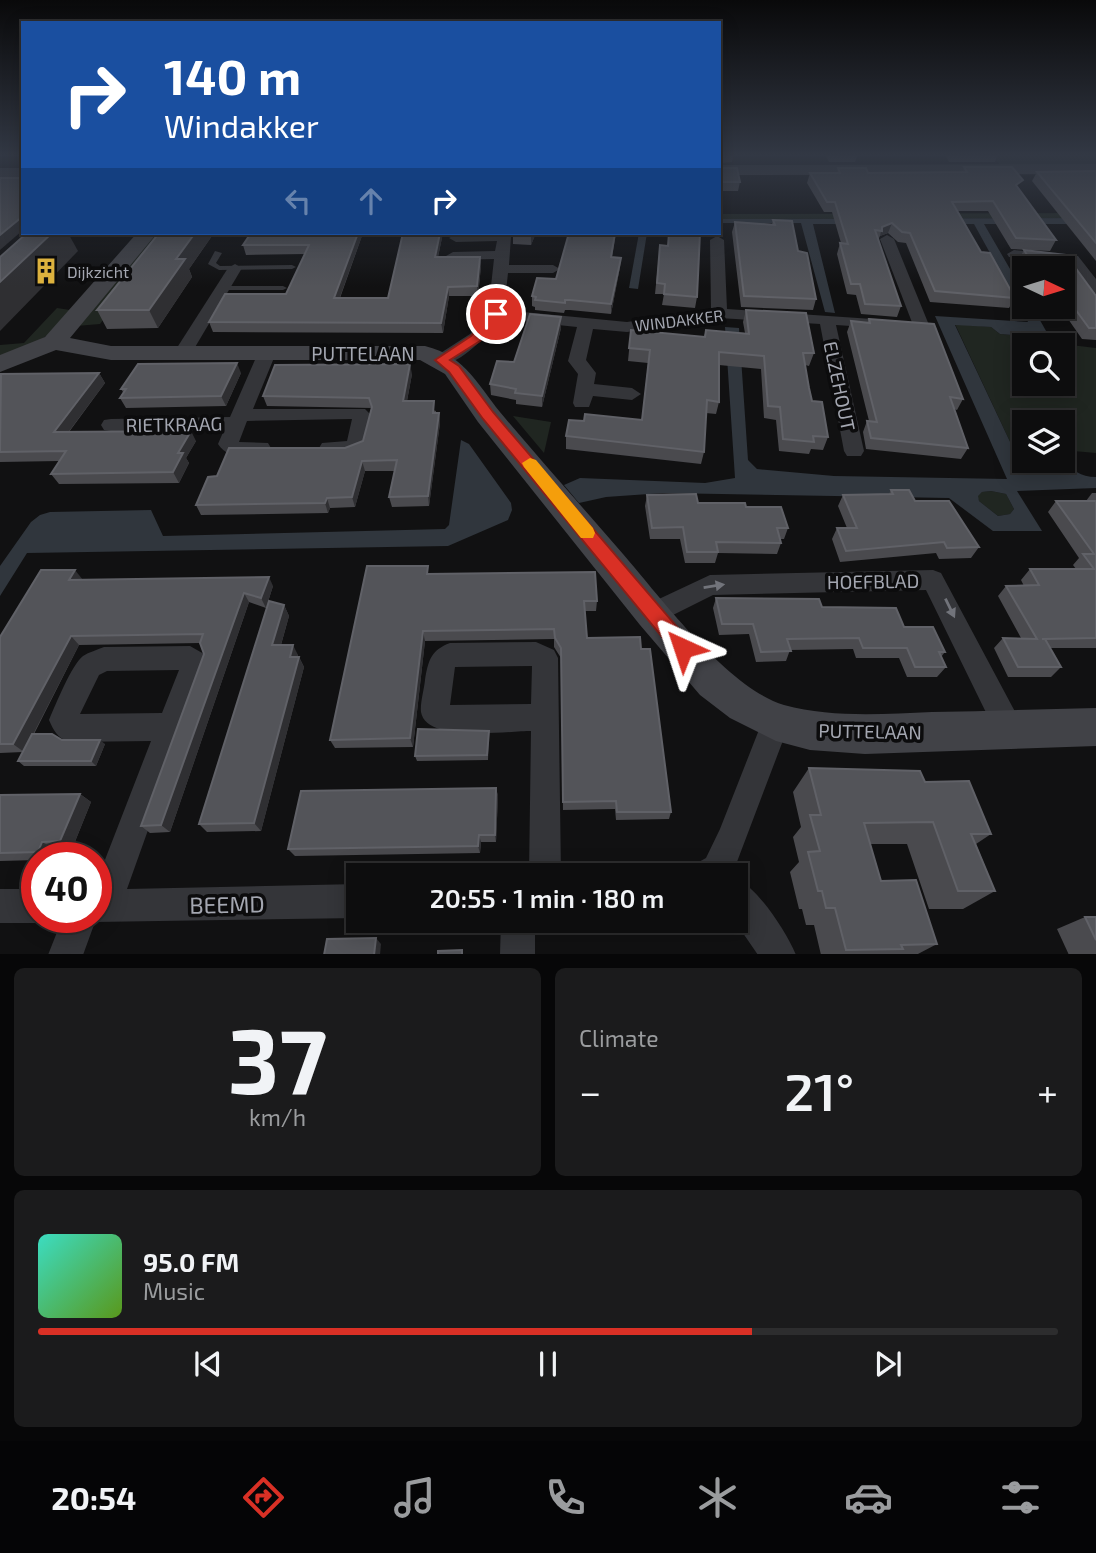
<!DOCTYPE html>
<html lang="en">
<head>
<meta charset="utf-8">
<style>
	:root { --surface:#0d0d0e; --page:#1b1b1c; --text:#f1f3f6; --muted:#9a9c9e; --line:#2d2d2e; --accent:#d93025 }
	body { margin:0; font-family:"Exo 2",sans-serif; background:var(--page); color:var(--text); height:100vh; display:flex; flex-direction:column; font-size:26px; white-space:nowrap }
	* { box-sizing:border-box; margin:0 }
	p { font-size:23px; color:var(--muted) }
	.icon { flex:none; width:38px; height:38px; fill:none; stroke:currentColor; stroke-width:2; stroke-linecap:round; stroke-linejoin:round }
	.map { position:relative; height:954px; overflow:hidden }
	.sheet { display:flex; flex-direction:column; gap:14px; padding:14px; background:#070708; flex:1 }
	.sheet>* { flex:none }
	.guide { position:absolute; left:21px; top:21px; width:700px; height:214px; border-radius:0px; box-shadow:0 4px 18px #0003,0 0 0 2px var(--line); background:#1a4fa0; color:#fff; overflow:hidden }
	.needle { width:46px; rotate:94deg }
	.tools { position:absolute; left:1012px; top:256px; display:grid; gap:14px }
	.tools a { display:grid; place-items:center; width:63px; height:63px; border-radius:0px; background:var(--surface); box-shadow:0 4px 18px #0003,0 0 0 2px var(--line); font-size:35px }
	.speed { position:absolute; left:21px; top:842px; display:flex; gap:14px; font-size:35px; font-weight:700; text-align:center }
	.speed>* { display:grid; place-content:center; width:91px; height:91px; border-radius:50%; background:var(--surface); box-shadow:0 4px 18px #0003,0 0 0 2px var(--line); line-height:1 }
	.speed .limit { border:10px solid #d22; background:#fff; color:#111 }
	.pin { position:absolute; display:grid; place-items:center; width:60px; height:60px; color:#fff; margin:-30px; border:4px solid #fff; border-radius:50%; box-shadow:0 2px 7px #0007 }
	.me { position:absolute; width:77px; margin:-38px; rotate:318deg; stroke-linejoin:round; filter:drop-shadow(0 0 5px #0008) }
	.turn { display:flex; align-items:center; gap:24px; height:147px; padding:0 28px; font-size:32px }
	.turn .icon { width:91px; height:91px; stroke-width:2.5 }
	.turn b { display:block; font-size:49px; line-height:60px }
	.lanes { display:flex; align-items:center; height:66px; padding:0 28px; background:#0003; justify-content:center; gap:35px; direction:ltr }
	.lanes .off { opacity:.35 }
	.big { font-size:52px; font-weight:600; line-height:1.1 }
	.sheet .widget { flex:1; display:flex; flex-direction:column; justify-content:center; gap:10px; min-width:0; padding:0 24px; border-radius:10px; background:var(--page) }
	.sheet .dial { align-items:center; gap:0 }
	.dial b { font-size:91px; line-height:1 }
	.song { display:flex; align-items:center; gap:21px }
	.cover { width:84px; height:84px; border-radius:10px; background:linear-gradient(135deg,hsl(170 70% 55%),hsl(90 70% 35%)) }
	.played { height:7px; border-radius:4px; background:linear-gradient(90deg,var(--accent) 70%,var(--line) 70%) }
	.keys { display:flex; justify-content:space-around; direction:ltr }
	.heat { display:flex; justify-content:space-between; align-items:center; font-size:38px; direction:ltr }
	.sheet .tiles { flex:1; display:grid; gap:14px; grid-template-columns:1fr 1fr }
	.widget:last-child { grid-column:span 2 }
	.trip { position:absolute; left:346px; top:863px; width:402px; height:70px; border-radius:0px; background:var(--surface); box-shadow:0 4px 18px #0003,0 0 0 2px var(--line); font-weight:600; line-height:70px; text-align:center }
	.dock { display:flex; height:112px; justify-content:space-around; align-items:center; background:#050506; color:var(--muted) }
	.dock .icon { width:49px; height:49px }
	.dock .selected { color:var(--accent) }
	.dock b { font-size:32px; color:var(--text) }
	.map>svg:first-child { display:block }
</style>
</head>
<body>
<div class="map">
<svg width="1096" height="955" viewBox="0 0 1096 955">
	<rect width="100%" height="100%" fill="#111112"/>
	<!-- green -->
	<g fill="#202621" fill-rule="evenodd">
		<path d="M991,154H1096V164L1001,166Z"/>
		<path d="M1096,213V218L719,219V214Z"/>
		<path d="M154,233H162L154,252L100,324L76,326Z"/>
		<path d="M57,308L70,310L49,334L39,341L0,357V345L24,343Z"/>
		<path d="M955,324L991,327L1000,334L1050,338L1054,343L1096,348V453L1062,450V422H1024V447L1012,446ZM1024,345H1062V383H1024Z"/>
		<path d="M513,416L551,422L544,453Z"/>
		<path d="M991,491L1006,494L1014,509L1010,514L998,516L979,501L977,496L982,492Z"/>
	</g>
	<!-- water -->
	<g fill="#30363d" fill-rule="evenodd">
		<path d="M1096,218V224H984L1024,293V306H1032L1050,338L1000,334L991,327L955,325L1012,446L1024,451V460L1062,459C1073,470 1080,477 1096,477V488L1017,491L1042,531H993L949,498L663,493L606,497L579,503L564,485L580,478L705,483L735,478L725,327L739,328L748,460L757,469L834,476L1007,479L935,316L1028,322L974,224H813L835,313L825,312L801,223H719V219ZM991,491L1006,494L1014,509L1010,514L998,516L979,501L978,496L982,492Z"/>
		<path d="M639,233H647L638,289L629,288Z"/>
		<path d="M461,440L469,444L511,503L512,510L508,520L448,546L27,553L0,596V566L31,522L40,515L50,512L151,510L163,536L445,529L449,525Z"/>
	</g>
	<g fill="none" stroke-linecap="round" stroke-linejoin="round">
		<!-- lane -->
		<g fill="#343539" fill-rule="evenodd">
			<path d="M215,251L222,253L216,263L220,266L292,265L296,267L292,269L219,270L208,264Z"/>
			<path d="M220,286H283L287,288L283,290H220Z"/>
		</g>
		<!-- street -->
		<g fill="#343539" fill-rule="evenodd">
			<path d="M504,233L511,237L509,265H553L560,269L553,273H508L504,310L627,322L711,309L710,240L717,236L724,240L727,309L902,321L904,324L902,327L896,329L836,325L864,451L861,456H847L844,451L820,324L719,318L627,332L593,329L586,360L596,373L594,384L632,388L641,394L632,400L593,396L589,407H575L573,403L578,374L568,361L577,327L500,319C488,335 457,369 436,364L433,360L436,356L470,334L488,313L494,259L453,260L446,256L453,252L495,251L497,241L456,242L449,238L456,234Z"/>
			<path d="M887,235L894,239L929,325L927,329L921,330L913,325L880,239Z"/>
			<path d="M1014,250L1078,256L1096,279V294L1091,292L1069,263L1009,257L1007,254Z"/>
			<path d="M235,264L242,268L191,354L182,359L176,358L173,354L228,268Z"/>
			<path d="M267,348L276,353L253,409H365L372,416L363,450C350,455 336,457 322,453L319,448L322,443L347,441L352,419L247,421L239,442L268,443L271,448L268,453C252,458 228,460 218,444L224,430L111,431L104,430L101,425L104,420L111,419L230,417L258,353Z"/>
			<path d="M933,570L941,573L1019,719L1023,729L1019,739L1009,743L999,739L926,590L713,595L653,625L644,622L640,614L644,606L710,575Z"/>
			<path d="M536,642L554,650L558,658L561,875H529L531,731C507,731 426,743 421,712C420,703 424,690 425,680C428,661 431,650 450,643ZM532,666L531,704L450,705L455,667Z"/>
			<path d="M190,646L204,654L208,662L127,889L359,884V918L95,922L83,955H48L63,917H96V883L151,741L68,742C57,737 54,731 49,720C55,706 72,664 83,656C89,652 97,650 104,647ZM179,670L162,713L80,714L99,675L107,671Z"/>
			<path d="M776,708L786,712L790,722L732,875H693L697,863L706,858L720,829L766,712Z"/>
			<path d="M737,879C758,888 787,933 796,955H758L734,920H737Z"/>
			<path d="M0,889H37V917L49,918L37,923H0Z"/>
			<path d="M501,920H535V955H500Z"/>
		</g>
		<!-- secondary -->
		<g fill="#414247" fill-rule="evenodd">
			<path d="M1096,164V174L719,175V165Z"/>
			<rect x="0" y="168" width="23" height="10"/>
			<path d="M137,233H157L70,338L111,346H425C467,356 479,388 505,418C544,464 584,509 623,554C661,598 729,689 784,705C832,718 883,714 932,712C987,711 1041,709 1096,708V746L865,754L810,750L776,741L730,718L700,695L640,625L478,422L445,374L420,360H111L56,350L0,372V355L45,337Z"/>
		</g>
	</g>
	<!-- wall -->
	<g fill="#4a4a4e">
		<path d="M719,154H734L732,162L719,163Z"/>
		<path d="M825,154H858L855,162H829Z"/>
		<path d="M945,154H998L995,162H949Z"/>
		<path d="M719,167L740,182L738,191H719Z"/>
		<path d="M964,167L1019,189L1056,240L1050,251L1011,249L988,211H958L981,252L1015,298L1009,308L930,302L906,243L898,242L888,233L880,236L878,240L901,306L897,317L861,314L856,295L847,294L837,254L840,243H841L832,212H824L807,183L810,173H837L838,168L868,173L962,172Z"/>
		<path d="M1096,171V261L1032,181L1037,172Z"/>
		<path d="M773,220L798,251L816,299L813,310L741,307L732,232L735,222L772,224Z"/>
		<path d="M159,233H214L189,269L192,277L158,328L107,329L97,310Z"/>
		<path d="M363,233L340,298H388L403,233H443L438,257H480L481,266L478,296H449L443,333L213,332L209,322L286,294L305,254L246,255L243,245Z"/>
		<path d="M513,233H536L531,245L513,244Z"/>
		<path d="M616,233L612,257L621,258L620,267L611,314L570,310H565L564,313L535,310V307L532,306V296Z"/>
		<path d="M669,233L697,297L695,308L662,305L664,294H655L660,245L668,246Z"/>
		<path d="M1024,250L1066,255L1096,296V340L1082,339L1059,306H1062V268H1024V270L1018,261Z"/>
		<path d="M746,310L814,353L809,366L805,365L812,401L828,437L823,450L811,449L809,454L779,451L776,420L764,418L761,369L719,365V402L716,414L706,413L704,452L701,464L566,449V436L584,421L642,420L648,363L628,361L631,330L704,337L706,330L745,333L743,322Z"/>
		<path d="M869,319L963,399L957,410L954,409L968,448L961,459L866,449L863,432L867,421H869L847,332L851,321L867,323Z"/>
		<path d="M561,328L542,407L516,404V400L491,395L490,384L514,362Z"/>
		<path d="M99,373L105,383L69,432L196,441L186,458L189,463L179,483L59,484L51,474L59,461L0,462V375Z"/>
		<path d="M241,373L226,406L126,408L120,398L123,392L121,389Z"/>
		<path d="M412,374L407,401L436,411V413H439L440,423L429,506L392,507L389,497L395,471H365L355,507L330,508L328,513L201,515L196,505L363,441L372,408L267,406L263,396Z"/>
		<path d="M891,490L915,501L979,547L971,558L939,559L936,553L840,562L832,539L837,528H847L838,506L843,495L889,494Z"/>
		<path d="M1092,493H1096V648H1050L1061,667L1051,677H1008L994,648L1003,638H1021L998,596L1006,586H1024L1021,580L1030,569H1076L1073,565L1079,558L1048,512L1056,501H1086Z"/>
		<path d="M647,495L698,503L746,507L788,528L784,539H780L781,543L777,554L718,553L715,563H685L680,539H650L645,506Z"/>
		<path d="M430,574L597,601L596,611H585L587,638L641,649L671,812L669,819L616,820L615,809L563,810L561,658L554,647V639L425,641L413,747L335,748L330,740Z"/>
		<path d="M83,580L273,586L266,608L249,602L170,832L150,833L141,826L204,654L200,643L79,645L34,734L62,740L105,744L96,766H24L18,761L23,752L0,753V637Z"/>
		<path d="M716,598L822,607L904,627L945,652L941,657L946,667L937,677H907L899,658H856L853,649L790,650L786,661L756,662L749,634L719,635L713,608Z"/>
		<path d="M284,605L289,616L281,645L298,655V657H299L304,667L261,831L207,832L199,824Z"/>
		<path d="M489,731L488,760L417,761L415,756Z"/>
		<path d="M809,768L925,782L991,834L976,844L995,891L963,909H929L907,844H870L881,881L937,944L916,955H821L814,925H806L802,909H799L790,872L799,862L793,837L801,827L793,792Z"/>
		<path d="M496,788L498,796L496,842H481L480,853L295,856L288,849Z"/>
		<path d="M80,794L91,802L72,849H55L52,858H37V860L0,861V795Z"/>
		<path d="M1085,917H1096V955H1069L1057,929Z"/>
	</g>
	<!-- shaded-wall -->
	<g fill="#2f2f32">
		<path d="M23,216V230L0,250V235Z"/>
		<path d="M892,223L888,233L880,236L882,227Z"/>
		<path d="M52,233H68L78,251L0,331V282Z"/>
		<path d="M195,233H214L189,269L192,277L158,328L149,310L176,259Z"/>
		<path d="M358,233H363L336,308L334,298Z"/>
		<path d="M440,233H443L436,266L435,257Z"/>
		<path d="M532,233H536L531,245V236Z"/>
		<path d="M480,257L481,266L478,296L477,286Z"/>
		<path d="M621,258L620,267L611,314V304Z"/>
		<path d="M448,287L449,296L443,333L441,323Z"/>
		<path d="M561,317V328L542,407V396Z"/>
		<path d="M237,363L241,373L226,406L221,396Z"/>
		<path d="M410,364L412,374L405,411L403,401Z"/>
		<path d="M99,373L105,383L61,442L54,432Z"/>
		<path d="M439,413L440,423L429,506L428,496Z"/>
		<path d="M191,431L196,441L186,458L189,463L179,483L173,472L178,453Z"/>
		<path d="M362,461L365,471L355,507L352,497Z"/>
		<path d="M327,498L330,508L328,513L325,503Z"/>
		<path d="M75,570L83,580H69Z"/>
		<path d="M269,577L273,586L266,608L261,598Z"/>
		<path d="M244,593L249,602L170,832L161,825Z"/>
		<path d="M284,605L289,616L278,655L272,645Z"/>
		<path d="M423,631L425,641L413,747L410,738Z"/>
		<path d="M71,636L79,645L24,752L13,744Z"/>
		<path d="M293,645L298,655L295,667L290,657Z"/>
		<path d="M299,657L304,667L261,831L254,823Z"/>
		<path d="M100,740L105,744L96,766L91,761Z"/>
		<path d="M496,788L498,796L496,842L495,835Z"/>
		<path d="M80,794L91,802L72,849L60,841Z"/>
		<path d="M479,835L481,842L480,853L478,846Z"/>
		<path d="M42,842L55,849L52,858H47L38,852Z"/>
		<path d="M376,938L381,944L380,955H374Z"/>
	</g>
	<!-- building -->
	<g fill="#535459" stroke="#606167" stroke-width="2">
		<path d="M719,167L721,168H737L740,182H719Z"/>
		<path d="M964,167H1012L1023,180L1016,185L1056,240L1016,238L993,201L952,202L981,252L990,253L1015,298L935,291L910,233L902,232L892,223L882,227V231L875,230L901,306L865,304L860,284H851L840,243L848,244L835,202H827L810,173H840L838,168H866L868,173L967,172Z"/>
		<path d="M1096,171V243L1037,172Z"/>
		<path d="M0,178H23V216L0,235Z"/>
		<path d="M773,220L792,221L798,251L807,253L816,299L744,296L735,222L775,225Z"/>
		<path d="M27,233H52L0,282V257Z"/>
		<path d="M159,233H195L176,259H185L149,310H97Z"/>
		<path d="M251,233H358L334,298H388L403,233H440L435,257H480L477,286L448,287L441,323L209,322L225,294H286L309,245H243Z"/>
		<path d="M513,233H532L531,236L513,234Z"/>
		<path d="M569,233H615L611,257L621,258L611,304L570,300H565V303L535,300L536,297L532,296L537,278L556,279Z"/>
		<path d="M669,233H700L697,297L664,294L665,284L657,283L660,245L668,246Z"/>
		<path d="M1024,250L1066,255L1096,296V328H1089L1062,291V268H1035Z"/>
		<path d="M746,310L806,313L814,353H803L809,388L812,401L822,402L828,437L813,436L814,442L783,439L780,407L768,406L764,356L719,352V402L707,400L704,452L566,436L569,420L584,421L585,414L642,420L650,350L629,348L631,330L705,337L706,330L749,334Z"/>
		<path d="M530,314L561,317L542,396L515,393L516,389L490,384L497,361L514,362Z"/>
		<path d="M869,319L934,324L963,399L950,397L968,448L871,438L867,421L877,422L851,321L870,323Z"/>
		<path d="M237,363L221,396L120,398L126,389H121L138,364Z"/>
		<path d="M410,364L403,401H434L433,413H439L428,496L389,497L397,460L362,461L352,497L327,498L325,503L196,505L208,477L217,476L229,448H345L363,441L372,407L369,398L263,396L275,365Z"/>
		<path d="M99,373L54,432L191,431L178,453H183L173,472L51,474L66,451L0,452L1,374Z"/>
		<path d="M891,490H909L915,501H949L979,547L947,548L944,542L846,551L837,528H857L843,495L893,494Z"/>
		<path d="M696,494L698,503H745L746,507H781L788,528H777L781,543L716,542L718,552H687L683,527L652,528L647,495Z"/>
		<path d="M1056,501H1096V638L1042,639H1045L1061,667H1018L1003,638L1037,639L1006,586L1039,585L1030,569H1094L1083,554H1094Z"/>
		<path d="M367,566H428L427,574L595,572L597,601H584L587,638L640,637L641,649H650L671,812H617L616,801L563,802L561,648L555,638L554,629L423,631L410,738L330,740Z"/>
		<path d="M41,570H75L69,580L269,577L261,598L244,593L161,825L141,826L204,654L200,643L203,634L71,636L13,744H0V637Z"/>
		<path d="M716,598L819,599L822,607L896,608L904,627H933L945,652H939L946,667H915L907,648H863L859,638L787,639L791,651L761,652L753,624H722Z"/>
		<path d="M269,601L284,605L272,645H293L290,657H299L254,823L199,824Z"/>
		<path d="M418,729L489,731L487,755L415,756Z"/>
		<path d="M32,734H52L62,740H100L91,761H18Z"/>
		<path d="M809,768L920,771L925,782L969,781L991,834H971L995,891H958L933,822L864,823L881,881L916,880L937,944L901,945L903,949L846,950L835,908H826L822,891H818L808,852L820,851L810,815H821Z"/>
		<path d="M496,788L495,835H479L478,846L288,849L301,791Z"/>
		<path d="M80,794L60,841L42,842L38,852L0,853V795Z"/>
		<path d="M1085,917H1096V940Z"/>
		<path d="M376,938L374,955H324L327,939Z"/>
		<path d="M462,950V955H438V951Z"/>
	</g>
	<!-- one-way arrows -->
	<defs><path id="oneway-solid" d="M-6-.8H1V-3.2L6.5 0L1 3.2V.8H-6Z" transform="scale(1.75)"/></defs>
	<g fill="#72747b">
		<use href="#oneway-solid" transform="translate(714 586) rotate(-9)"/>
		<use href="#oneway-solid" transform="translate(950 608) rotate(64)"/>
	</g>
	<!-- sky -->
	<linearGradient id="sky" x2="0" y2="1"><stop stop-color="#09090a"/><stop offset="0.54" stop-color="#323844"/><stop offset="1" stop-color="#323844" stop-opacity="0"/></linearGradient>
	<rect width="1096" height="287" fill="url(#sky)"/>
	<!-- route -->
	<path fill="#d93025" stroke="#8d1f18" stroke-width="2" d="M496,311L502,314L480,341L450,360L459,366L493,412L690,642L693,648L690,654L683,657L676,654L483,419L449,372L435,360L471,336L492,312Z"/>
	<!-- slow -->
	<path fill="#f59e0b" d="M530,458L536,460L593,528L595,533L593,538H581L524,467L522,463Z"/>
	<!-- icons -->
	<defs>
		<g id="building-bare" transform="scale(2.1)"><path d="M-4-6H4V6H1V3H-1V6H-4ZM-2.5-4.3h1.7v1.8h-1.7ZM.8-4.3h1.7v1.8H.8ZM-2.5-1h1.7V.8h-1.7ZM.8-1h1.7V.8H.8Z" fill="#ddb23e" stroke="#0c0c0d" stroke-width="2.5" paint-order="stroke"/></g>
	</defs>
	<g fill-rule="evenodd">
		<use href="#building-bare" x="46" y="271"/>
	</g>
	<g text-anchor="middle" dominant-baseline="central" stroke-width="7" stroke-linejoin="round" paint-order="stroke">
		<!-- far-poi labels -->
		<g font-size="16" fill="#a4a7b1" stroke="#0c0c0d" text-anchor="start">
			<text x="67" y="271">Dijkzicht</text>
		</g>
		<!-- far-street labels -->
		<g font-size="16" fill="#a4a7b1" stroke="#0c0c0d">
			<text transform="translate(679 320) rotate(-7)">WINDAKKER</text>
		</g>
		<!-- street labels -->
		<g font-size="19" fill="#a4a7b1" stroke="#0c0c0d">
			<text x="363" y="353">PUTTELAAN</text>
			<text transform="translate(840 386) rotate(78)">ELZEHOUT</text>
			<text transform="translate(174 424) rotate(-1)">RIETKRAAG</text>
			<text transform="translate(873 581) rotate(-1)">HOEFBLAD</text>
			<text transform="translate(870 731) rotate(1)">PUTTELAAN</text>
		</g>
		<!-- near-street labels -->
		<g font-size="23" fill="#a4a7b1" stroke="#0c0c0d">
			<text transform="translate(227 904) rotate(-1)">BEEMD</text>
		</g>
	</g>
</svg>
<div class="tools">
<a><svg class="needle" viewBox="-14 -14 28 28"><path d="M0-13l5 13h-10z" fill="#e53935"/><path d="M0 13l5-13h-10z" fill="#9a9c9e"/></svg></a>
<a><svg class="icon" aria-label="search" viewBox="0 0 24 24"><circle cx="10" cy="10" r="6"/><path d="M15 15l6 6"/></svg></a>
<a><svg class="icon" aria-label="layers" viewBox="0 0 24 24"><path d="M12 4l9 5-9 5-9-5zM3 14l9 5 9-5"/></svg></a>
</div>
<div class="speed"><div class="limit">40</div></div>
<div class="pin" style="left:496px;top:314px;background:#d93025"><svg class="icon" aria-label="arrive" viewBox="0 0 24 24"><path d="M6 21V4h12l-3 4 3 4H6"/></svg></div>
<svg class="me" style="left:683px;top:648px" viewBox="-20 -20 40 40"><path d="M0-17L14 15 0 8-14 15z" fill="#d93025" stroke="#fff" stroke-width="4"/></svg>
<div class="trip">20:55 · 1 min · 180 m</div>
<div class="guide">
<div class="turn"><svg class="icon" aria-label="right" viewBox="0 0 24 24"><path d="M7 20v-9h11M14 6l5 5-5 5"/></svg><div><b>140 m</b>Windakker</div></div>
<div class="lanes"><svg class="icon off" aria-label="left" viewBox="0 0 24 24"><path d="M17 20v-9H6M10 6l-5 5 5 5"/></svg><svg class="icon off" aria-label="ahead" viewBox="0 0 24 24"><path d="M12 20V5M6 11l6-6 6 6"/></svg><svg class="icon" aria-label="right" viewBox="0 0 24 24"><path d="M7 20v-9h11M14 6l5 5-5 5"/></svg></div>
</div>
</div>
<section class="sheet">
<div class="tiles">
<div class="widget dial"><b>37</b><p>km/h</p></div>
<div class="widget"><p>Climate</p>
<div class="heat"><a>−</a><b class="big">21°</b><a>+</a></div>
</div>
<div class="widget">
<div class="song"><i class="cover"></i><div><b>95.0 FM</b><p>Music</p></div></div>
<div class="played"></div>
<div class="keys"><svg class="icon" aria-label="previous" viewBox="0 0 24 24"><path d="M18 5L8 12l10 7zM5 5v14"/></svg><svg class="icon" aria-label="pause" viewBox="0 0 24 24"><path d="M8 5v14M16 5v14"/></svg><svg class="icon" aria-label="next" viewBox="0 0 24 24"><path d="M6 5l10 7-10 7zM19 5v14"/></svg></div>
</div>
</div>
</section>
<nav class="dock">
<b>20:54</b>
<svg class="icon selected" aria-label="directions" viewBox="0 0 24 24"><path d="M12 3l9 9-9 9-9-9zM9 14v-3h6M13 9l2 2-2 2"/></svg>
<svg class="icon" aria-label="music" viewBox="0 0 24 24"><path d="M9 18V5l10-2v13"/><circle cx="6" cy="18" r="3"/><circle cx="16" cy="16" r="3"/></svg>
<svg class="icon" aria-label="phone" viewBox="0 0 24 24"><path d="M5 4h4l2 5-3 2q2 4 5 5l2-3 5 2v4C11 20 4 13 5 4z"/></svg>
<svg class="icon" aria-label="climate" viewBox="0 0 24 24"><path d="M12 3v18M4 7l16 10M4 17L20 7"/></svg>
<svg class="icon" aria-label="car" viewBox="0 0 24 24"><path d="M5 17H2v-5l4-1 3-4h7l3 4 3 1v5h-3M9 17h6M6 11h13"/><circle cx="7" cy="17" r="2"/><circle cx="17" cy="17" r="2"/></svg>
<svg class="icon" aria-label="filters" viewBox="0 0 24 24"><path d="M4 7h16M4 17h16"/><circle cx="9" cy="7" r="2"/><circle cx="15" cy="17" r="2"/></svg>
</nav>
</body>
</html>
